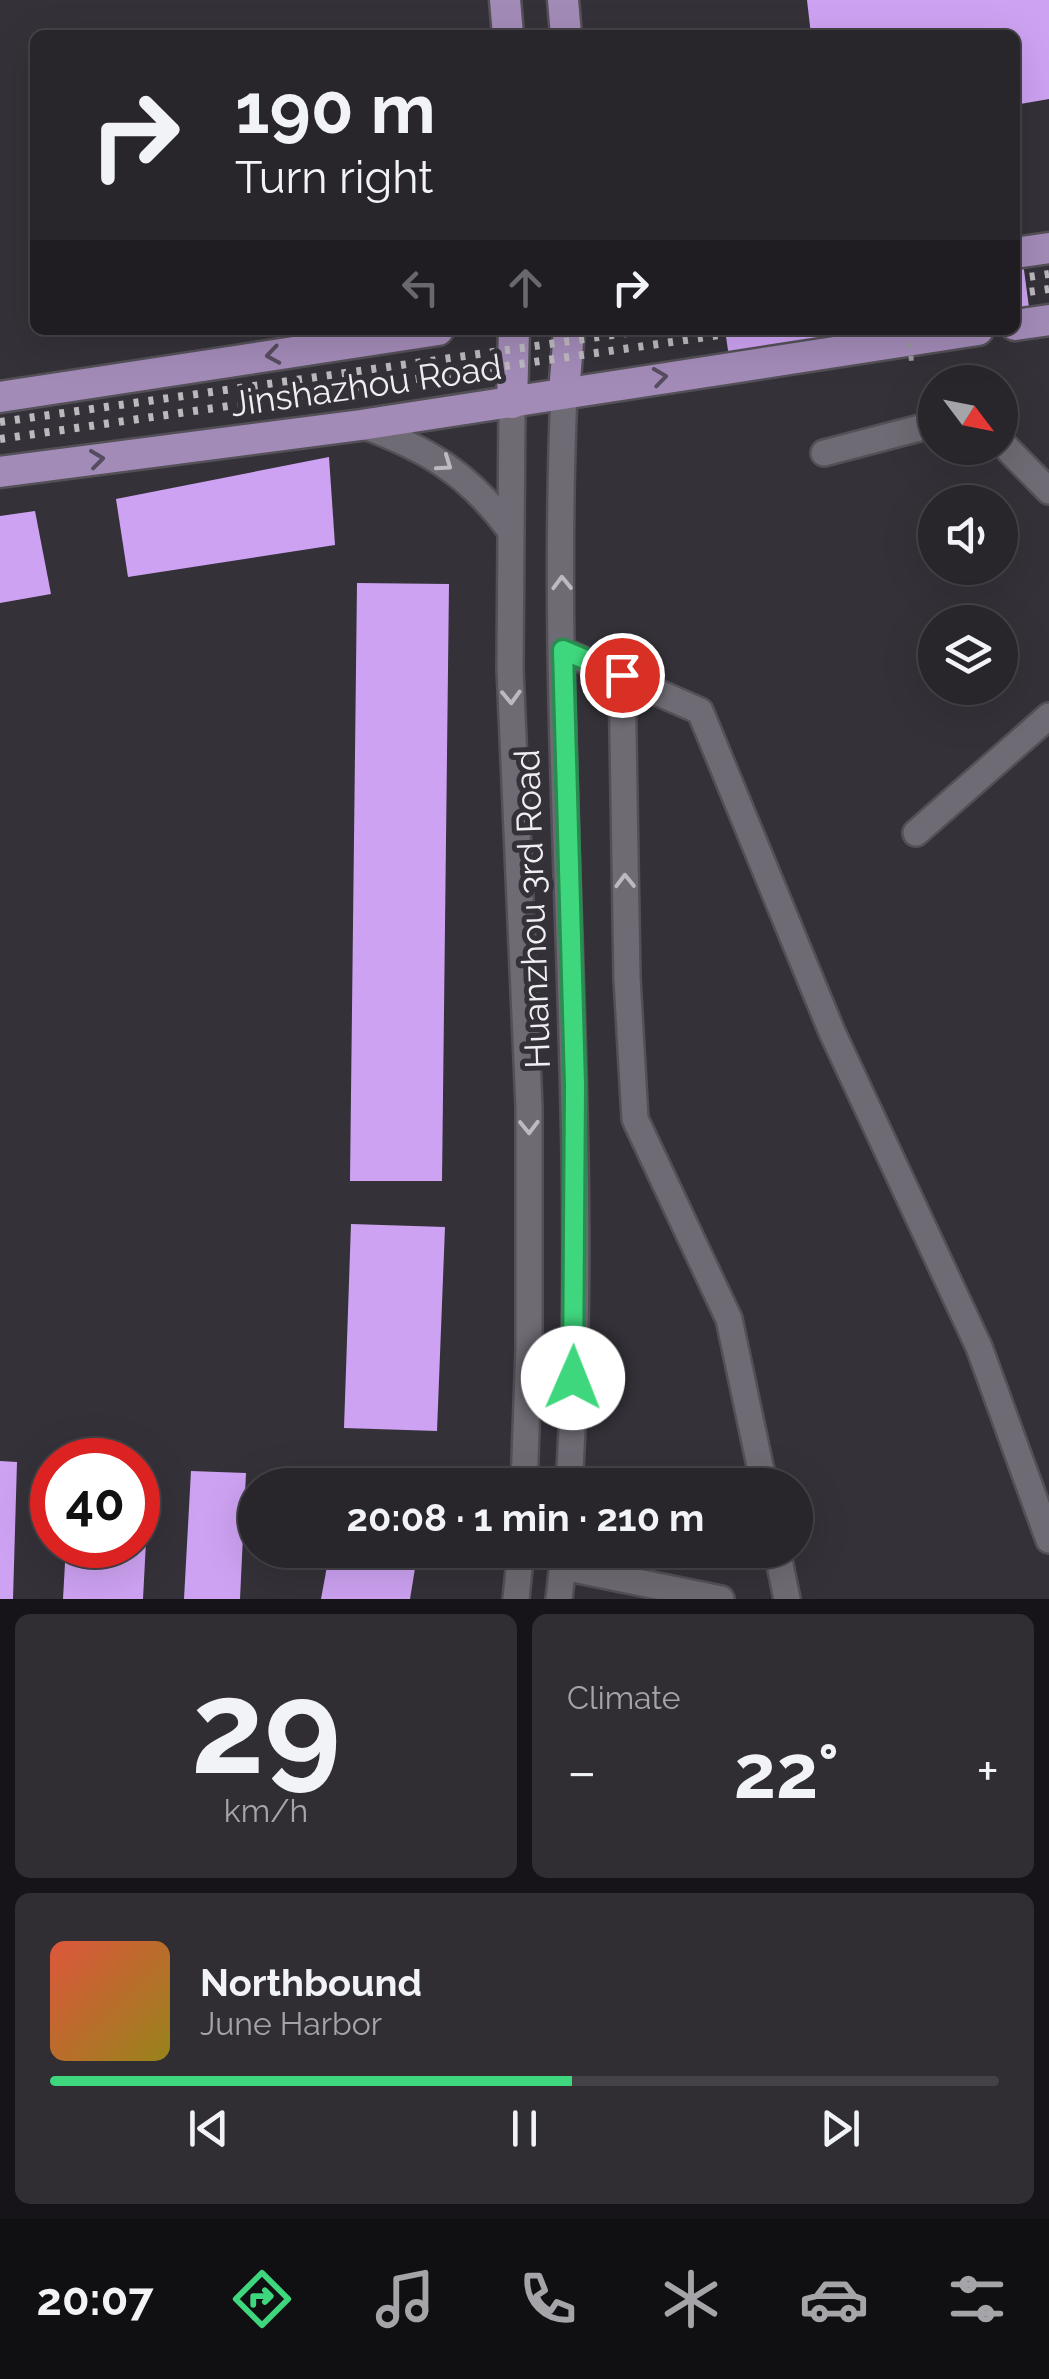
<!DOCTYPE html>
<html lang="en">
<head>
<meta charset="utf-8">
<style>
	:root { --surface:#28252b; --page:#302d33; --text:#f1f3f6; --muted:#a5a5a9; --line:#444247; --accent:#3fd77d }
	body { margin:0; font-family:Raleway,sans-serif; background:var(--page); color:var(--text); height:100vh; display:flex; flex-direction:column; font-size:38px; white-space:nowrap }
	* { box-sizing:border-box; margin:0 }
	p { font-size:32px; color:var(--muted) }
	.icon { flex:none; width:55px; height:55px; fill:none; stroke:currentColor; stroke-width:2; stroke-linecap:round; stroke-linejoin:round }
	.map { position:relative; height:1599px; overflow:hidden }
	.sheet { display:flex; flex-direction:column; gap:15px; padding:15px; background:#161418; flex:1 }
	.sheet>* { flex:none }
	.top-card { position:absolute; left:30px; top:30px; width:990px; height:305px; border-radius:15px; box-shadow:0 10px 40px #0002,0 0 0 2px var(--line); background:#28252b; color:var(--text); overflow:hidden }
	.needle { width:65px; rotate:122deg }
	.buttons { position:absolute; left:918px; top:365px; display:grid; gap:20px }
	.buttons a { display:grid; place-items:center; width:100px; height:100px; border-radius:50%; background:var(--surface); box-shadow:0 10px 40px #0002,0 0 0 2px var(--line); font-size:50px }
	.speed { position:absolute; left:30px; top:1438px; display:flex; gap:20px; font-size:50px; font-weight:700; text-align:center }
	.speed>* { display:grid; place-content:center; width:130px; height:130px; border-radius:50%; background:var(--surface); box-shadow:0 10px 40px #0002,0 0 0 2px var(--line); line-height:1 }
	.speed .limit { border:15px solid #d22; background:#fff; color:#111 }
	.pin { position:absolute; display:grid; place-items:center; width:85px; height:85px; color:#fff; margin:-42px; border:5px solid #fff; border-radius:50%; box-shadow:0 2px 10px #0007 }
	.me { position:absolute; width:110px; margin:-55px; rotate:1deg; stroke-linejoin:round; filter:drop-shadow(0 0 8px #0008) }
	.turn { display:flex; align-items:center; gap:35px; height:210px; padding:0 40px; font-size:45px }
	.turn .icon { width:130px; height:130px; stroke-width:2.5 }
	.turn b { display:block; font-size:70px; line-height:85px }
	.lanes { display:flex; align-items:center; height:95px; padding:0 40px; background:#0003; justify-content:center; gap:50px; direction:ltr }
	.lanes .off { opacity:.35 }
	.big { font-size:75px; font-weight:700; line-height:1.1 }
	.sheet .tile { flex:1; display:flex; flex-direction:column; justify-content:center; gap:15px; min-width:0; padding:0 35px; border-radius:15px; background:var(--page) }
	.sheet .dial { align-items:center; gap:0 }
	.dial b { font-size:130px; line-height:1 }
	.song { display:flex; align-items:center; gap:30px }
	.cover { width:120px; height:120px; border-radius:15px; background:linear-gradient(135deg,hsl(10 70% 55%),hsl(50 70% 35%)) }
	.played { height:10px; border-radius:5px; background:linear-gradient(90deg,var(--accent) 55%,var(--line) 55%) }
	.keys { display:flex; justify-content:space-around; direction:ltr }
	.heat { display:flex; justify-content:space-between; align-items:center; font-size:55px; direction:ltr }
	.sheet .tiles { flex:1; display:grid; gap:15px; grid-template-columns:1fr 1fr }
	.tile:last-child { grid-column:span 2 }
	.trip { position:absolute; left:238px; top:1468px; width:575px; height:100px; border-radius:50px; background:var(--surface); box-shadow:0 10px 40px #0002,0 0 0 2px var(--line); font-weight:700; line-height:100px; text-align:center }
	.menu { display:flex; height:160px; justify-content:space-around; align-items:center; background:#100f11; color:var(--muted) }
	.menu .icon { width:70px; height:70px }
	.menu .selected { color:var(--accent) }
	.menu b { font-size:45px; color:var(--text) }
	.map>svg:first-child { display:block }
</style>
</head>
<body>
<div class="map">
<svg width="1049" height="1599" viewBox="0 0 1049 1599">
	<rect width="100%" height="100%" fill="#353139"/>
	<!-- building -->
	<g fill="#cda2f2">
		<path d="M807,0H1049V99L1015,105V35H811Z"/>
		<path d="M1022,255L1030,315L1015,317V256Z"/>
		<path d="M725,330H906L729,357Z"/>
		<path d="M329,457L335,545L128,577L116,499Z"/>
		<path d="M35,511L51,594L0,603V516Z"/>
		<path d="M357,583L449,584L442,1181H350Z"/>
		<path d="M351,1224L445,1227L437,1431L344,1428Z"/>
		<path d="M0,1461L17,1462L13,1599H0Z"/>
		<path d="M138,1465H150L143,1599H63L66,1545H138Z"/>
		<path d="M191,1471L246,1473L240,1599H184Z"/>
		<path d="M344,1478L430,1481L429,1485H342Z"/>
		<path d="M330,1550H418L410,1599H321Z"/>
	</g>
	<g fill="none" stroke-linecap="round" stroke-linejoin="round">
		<!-- minor casing -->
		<g stroke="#545057" stroke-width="30">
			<g id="minor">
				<path d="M564,393C548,757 592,1121 569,1485"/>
				<path d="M512,403L510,669L529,1107V1349L524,1485"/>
				<path d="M362,425C427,449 468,473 510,530"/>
				<path d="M1000,441L1049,491"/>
				<path d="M824,453L935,424"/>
				<path d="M563,651L700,711L832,1032L979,1347L1049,1540"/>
				<path d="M622,675L627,978L635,1119L729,1319L764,1485"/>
				<path d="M916,833L1049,716"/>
				<path d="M777,1550L787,1599"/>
				<path d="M563,1567L721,1599"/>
				<path d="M516,1599L521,1550"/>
				<path d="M559,1599L564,1554"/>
			</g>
		</g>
		<!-- major casing -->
		<g stroke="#545057" stroke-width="35">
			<g id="major">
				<path d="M505,0L508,35"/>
				<path d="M563,0L566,35"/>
				<path d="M1015,253L1049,248"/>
				<path d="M1015,325L1049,320"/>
				<path d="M564,393L569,330"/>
				<path d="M0,397L438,330"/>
				<path d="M512,403L514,330"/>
				<path d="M0,472L361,425L978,330"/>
			</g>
		</g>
		<!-- minor -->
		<use href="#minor" stroke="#6f6b74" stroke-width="25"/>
		<!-- major -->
		<use href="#major" stroke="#a38bb8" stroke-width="30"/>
		<!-- rail -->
		<g stroke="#bbb8be" stroke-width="8" stroke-dasharray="5 10" stroke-linecap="butt">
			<path d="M1015,279L1049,274"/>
			<path d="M1015,294L1049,289"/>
			<path d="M0,422L648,330"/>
			<path d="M0,439L755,330"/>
		</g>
		<!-- path-bridge -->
		<path stroke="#99969c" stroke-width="5" stroke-dasharray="5 8" stroke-linecap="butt" d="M908,330L912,366"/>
	</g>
	<!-- one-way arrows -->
	<defs><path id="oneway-chevron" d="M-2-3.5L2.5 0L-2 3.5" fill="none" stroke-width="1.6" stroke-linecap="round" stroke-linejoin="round" transform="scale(2.5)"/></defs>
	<g stroke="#564c5f">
		<use href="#oneway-chevron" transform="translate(273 355) rotate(171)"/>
		<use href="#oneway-chevron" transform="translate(660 377) rotate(-8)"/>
		<use href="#oneway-chevron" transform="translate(97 459) rotate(-7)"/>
	</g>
	<g stroke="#bcbac0">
		<use href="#oneway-chevron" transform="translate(445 464) rotate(35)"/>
		<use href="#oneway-chevron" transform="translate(562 583) rotate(-91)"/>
		<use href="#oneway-chevron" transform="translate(511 697) rotate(88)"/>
		<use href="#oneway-chevron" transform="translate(625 881) rotate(-91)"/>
		<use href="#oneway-chevron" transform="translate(529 1127) rotate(89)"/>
	</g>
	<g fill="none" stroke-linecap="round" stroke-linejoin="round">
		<!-- route casing -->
		<g stroke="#298c51" stroke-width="25">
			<path id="route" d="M573,1378L575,1085L563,650L622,675"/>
		</g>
		<!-- route -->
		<use href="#route" stroke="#3fd77d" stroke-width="18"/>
	</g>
	<g text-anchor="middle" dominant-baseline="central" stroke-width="10" stroke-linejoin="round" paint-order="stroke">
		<!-- street labels -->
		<g font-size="35" fill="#f0eef3" stroke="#353139">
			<text transform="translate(366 385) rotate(-8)">Jinshazhou Road</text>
			<text transform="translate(532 909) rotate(-92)">Huanzhou 3rd Road</text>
		</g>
	</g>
</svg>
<div class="buttons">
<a><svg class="needle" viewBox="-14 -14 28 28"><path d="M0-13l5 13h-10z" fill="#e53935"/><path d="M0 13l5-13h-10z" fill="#a5a5a9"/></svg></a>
<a><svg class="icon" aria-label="sound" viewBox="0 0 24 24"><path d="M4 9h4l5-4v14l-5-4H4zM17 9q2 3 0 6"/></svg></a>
<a><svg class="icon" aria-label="layers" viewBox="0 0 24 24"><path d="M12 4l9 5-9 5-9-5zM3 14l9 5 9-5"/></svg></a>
</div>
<div class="speed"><div class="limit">40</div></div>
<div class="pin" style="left:622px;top:675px;background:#d93025"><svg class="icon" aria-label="arrive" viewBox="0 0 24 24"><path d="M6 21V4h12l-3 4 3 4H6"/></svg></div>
<svg class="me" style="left:573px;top:1378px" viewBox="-20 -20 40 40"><circle r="19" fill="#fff"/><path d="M0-13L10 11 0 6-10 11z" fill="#3fd77d"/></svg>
<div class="trip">20:08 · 1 min · 210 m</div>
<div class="top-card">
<div class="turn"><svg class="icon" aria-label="right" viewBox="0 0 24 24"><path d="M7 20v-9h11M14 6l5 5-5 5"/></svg><div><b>190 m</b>Turn right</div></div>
<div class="lanes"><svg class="icon off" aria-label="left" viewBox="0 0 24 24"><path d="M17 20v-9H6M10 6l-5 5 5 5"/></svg><svg class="icon off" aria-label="ahead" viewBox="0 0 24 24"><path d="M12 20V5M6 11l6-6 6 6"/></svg><svg class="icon" aria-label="right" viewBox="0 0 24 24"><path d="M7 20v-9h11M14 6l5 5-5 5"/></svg></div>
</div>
</div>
<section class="sheet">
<div class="tiles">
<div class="tile dial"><b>29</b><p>km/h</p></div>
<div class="tile"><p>Climate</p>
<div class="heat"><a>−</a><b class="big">22°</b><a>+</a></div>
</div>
<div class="tile">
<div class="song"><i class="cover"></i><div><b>Northbound</b><p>June Harbor</p></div></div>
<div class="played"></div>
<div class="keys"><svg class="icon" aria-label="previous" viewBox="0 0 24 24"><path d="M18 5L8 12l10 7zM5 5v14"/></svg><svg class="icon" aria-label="pause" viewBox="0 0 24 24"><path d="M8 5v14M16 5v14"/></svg><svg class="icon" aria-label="next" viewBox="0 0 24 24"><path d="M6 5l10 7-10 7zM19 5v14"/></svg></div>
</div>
</div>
</section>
<nav class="menu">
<b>20:07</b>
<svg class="icon selected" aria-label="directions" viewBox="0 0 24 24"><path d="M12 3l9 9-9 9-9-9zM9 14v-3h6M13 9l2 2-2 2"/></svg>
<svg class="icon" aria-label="music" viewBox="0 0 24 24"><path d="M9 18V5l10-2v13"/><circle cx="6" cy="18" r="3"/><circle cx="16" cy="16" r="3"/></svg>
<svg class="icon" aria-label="phone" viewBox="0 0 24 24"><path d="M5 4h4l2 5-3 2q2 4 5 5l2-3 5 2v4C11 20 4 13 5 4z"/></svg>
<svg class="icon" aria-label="climate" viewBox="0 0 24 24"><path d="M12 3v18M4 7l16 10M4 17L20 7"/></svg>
<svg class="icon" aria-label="car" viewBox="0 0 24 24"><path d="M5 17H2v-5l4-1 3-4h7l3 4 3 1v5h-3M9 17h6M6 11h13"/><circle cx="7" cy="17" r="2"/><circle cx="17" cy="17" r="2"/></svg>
<svg class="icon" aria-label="filters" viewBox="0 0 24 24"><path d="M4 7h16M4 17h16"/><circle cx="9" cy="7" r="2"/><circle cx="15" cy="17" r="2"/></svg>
</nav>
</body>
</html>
